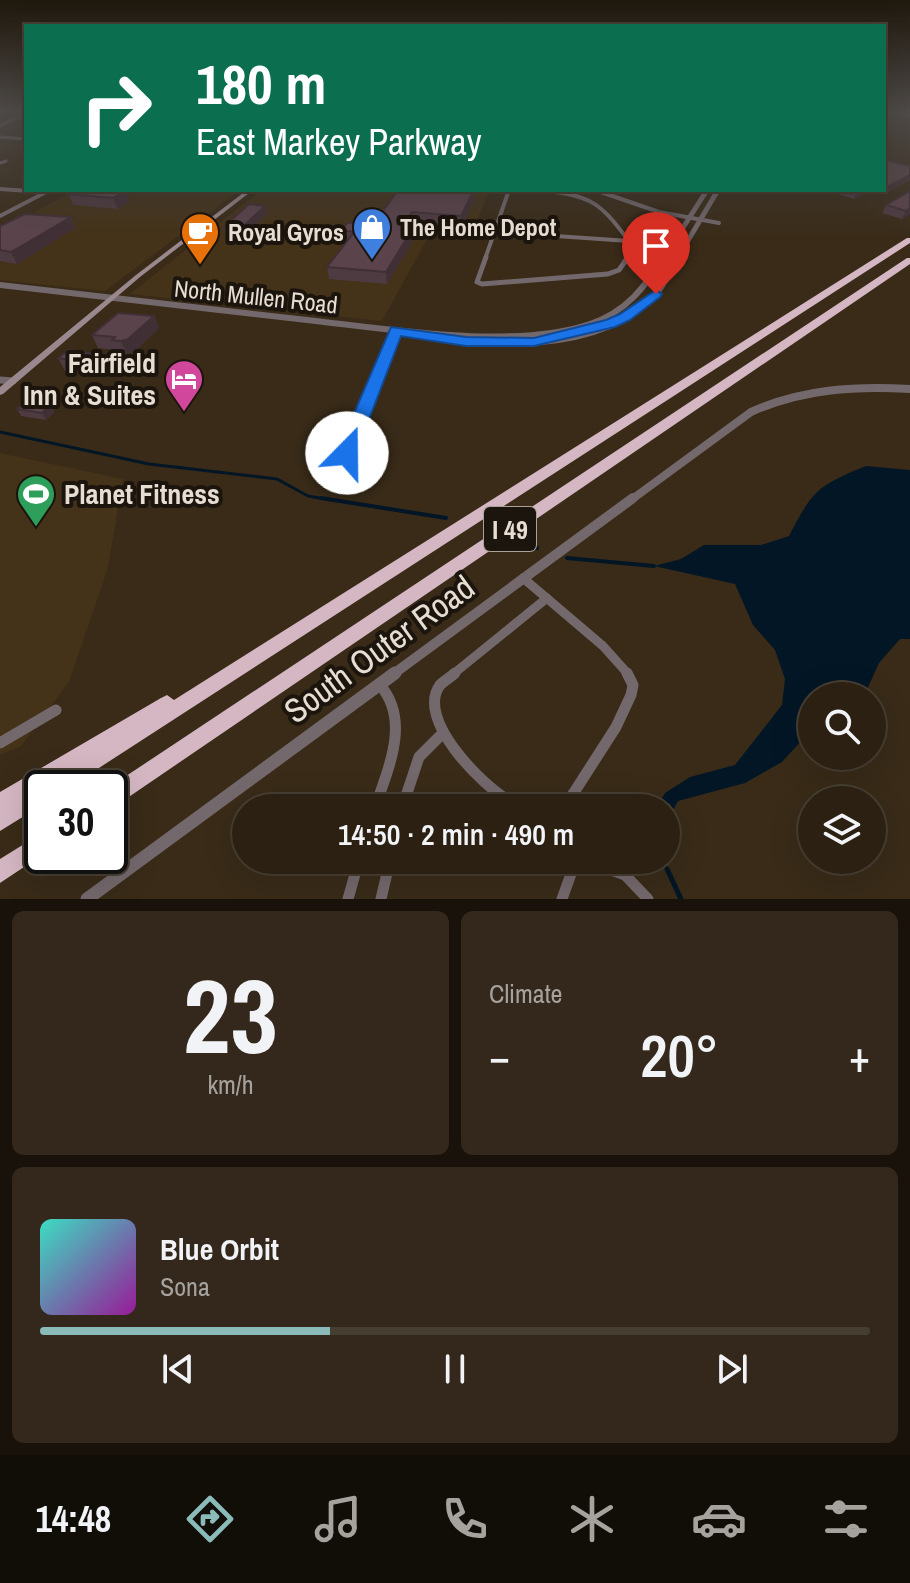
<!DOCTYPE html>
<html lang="en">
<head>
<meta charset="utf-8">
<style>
	:root { --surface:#2b2012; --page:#33281b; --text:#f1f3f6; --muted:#a6a39f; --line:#473e32; --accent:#8bbbb9 }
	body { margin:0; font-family:"Archivo Narrow",sans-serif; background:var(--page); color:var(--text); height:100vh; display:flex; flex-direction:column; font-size:30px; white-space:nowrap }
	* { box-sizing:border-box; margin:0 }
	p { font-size:26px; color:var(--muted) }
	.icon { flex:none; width:44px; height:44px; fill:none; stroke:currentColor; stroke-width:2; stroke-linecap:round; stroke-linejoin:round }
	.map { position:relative; height:899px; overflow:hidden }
	.side { display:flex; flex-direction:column; gap:12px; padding:12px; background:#18120a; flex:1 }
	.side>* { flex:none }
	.hud { position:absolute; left:24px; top:24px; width:862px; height:168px; border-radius:0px; box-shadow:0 8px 32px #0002,0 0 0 2px var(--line); background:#0b6e4f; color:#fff; overflow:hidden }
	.tools { position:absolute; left:798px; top:682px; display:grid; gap:16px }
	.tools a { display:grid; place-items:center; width:88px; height:88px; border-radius:50%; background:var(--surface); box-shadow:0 8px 32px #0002,0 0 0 2px var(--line); font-size:40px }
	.speed { position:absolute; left:24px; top:770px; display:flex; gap:16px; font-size:40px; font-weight:700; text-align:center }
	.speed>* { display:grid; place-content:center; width:104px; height:104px; border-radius:50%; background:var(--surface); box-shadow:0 8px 32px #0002,0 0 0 2px var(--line); line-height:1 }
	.speed .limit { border:4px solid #111; border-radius:12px; background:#fff; color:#111 }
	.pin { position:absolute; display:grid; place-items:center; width:68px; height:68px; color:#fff; margin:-82px -34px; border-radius:50% 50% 50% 0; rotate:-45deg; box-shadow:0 0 8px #0007 }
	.pin .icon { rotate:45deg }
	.me { position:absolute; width:88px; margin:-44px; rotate:22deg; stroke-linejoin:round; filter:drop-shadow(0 0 6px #0008) }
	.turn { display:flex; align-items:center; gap:28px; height:168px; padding:0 40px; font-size:36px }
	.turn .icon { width:104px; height:104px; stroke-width:2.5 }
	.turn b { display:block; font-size:56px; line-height:68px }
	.big { font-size:60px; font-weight:600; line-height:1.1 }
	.side .card { flex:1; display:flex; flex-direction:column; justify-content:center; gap:12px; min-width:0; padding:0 28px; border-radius:12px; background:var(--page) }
	.side .dial { align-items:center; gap:0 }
	.dial b { font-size:104px; line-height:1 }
	.song { display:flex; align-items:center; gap:24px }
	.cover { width:96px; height:96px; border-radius:12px; background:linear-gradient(135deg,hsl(170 70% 55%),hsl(300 70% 35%)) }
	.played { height:8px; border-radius:4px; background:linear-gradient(90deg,var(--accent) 35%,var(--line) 35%) }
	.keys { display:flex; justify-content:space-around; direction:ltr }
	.heat { display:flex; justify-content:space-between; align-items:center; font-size:44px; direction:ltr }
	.side .tiles { flex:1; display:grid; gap:12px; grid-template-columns:1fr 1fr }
	.card:last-child { grid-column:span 2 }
	.trip { position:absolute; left:232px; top:794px; width:448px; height:80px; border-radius:40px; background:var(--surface); box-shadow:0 8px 32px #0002,0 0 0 2px var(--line); font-weight:600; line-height:80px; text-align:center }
	.menu { display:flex; height:128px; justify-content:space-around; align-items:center; background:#110d07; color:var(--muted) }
	.menu .icon { width:56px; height:56px }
	.menu .active { color:var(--accent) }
	.menu b { font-size:36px; color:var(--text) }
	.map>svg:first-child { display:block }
</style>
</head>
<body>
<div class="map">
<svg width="910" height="899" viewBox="0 0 910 899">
	<rect width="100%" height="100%" fill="#392b18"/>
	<!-- built -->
	<g fill="#443219">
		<path d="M76,190H240L105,291L0,280V230Z"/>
		<path d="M261,190H490L469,238L430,234L382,321L130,294Z"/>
		<path d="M0,453L123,479L108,568L69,682L21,746L0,755Z"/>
	</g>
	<!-- water -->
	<path fill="#031626" d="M866,466L910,470V639H900L879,663L864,696H812V729L782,762L745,783L678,801L669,817L667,869L663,860H666V808H656L665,793L690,777L735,765L782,705L785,679L775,650L753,625L735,584L654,566L681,559L704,545H761L789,536C813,490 817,486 866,466Z"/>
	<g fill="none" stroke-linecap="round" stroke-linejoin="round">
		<!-- stream-far2 -->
		<path stroke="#031626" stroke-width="3" d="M0,432L149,464L277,479L308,496L331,500"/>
		<!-- stream-far1 -->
		<g stroke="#031626" stroke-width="4">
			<path d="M321,498L446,518"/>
			<path d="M519,544L537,548"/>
			<path d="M567,558L654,566"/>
		</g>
		<!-- stream -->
		<path stroke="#031626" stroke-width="5" d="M667,869L681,899"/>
		<!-- minor-far5 -->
		<g stroke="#73686c" stroke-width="3">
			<path d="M0,126L17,117"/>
			<path d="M0,137L26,139"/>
			<path d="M0,163L6,161"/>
		</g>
		<!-- minor-far4 -->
		<g stroke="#73686c" stroke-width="4">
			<path d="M0,189L43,192"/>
			<path d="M536,190C594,195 600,202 634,248L626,259"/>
			<path d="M595,190L659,212L719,223"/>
			<path d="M0,216L50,190"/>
			<path d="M496,232L629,241"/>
			<path d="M485,259L509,190"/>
		</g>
		<!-- minor-far3 -->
		<g stroke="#73686c" stroke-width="5">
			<path d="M486,257L477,282L482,284L608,274L619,270L628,257"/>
			<path d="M625,261L657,268"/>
			<path d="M382,365L396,330"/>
		</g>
		<!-- minor-far2 -->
		<g stroke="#73686c" stroke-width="7">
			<path d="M0,380L13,381"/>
			<path d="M347,453L383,363"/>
		</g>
		<!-- minor-far1 -->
		<g stroke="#73686c" stroke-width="9">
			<path d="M523,578L603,646L629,675"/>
			<path d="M452,675L547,598"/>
		</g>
		<!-- minor -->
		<g stroke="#73686c" stroke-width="11">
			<path d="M455,673C451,677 444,681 440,685C415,719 482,785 508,800C516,804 524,806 532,808"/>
			<path d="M0,743L56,710"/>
			<path d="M375,808C388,768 411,721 380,685"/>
			<path d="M402,808L419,757L443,733"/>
			<path d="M564,808L616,727L631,695L633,685L627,673"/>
			<path d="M585,860L625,875L648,899"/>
			<path d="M348,899L359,860"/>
			<path d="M381,899L390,860"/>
			<path d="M562,899L576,860"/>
		</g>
		<!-- tertiary-far4 -->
		<g stroke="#73686c" stroke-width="5">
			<path d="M663,259L707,190"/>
			<path d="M677,259L718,190"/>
		</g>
		<!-- tertiary-far3 -->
		<g stroke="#73686c" stroke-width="6">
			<path d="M0,285C102,297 205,308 307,320C388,329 512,350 590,324C626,312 644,288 664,257"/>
			<path d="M409,333C480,349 602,355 656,294C665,284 671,269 678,257"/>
		</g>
		<!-- tertiary-far2 -->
		<path stroke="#73686c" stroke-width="8" d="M631,500L751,412C802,389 854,386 910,389"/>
		<!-- tertiary-far1 -->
		<path stroke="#73686c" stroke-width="10" d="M392,675L633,498"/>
		<!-- tertiary -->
		<path stroke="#73686c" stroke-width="13" d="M87,899L395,673"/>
		<!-- secondary -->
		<g fill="#9a888f" fill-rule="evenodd">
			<path d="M896,112L910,116V118L887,112Z"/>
			<path d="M247,190H253L140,277L3,394L0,395V387L136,275Z"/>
		</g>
		<!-- motorway -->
		<g fill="#d4b7c3" fill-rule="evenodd">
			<path d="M907,238H910V243L68,788H42V805L0,831V792L161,698L167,695L174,700Z"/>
			<path d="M907,258H910V264L117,805L110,808V788H108Z"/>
			<path d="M42,833V855L0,883V859Z"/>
		</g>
	</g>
	<!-- wall -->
	<g fill="#4e3a41">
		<path d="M884,160L910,166V180L885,194L873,190L854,199L824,190H884Z"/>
		<path d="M474,190V201L461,227L413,223L412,225H415L416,236L387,284L329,279L327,267L346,242H343L341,230L376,221Z"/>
		<path d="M126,191L129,202L118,209L73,205L69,194Z"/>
		<path d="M910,191V214L902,219L882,213L886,205Z"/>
		<path d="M265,206L267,214L242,237L226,236L224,227Z"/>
		<path d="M71,217L75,228L17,264L0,261V226Z"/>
		<path d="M154,316L159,328L134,352L127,354L118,353L116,350L98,348L92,335Z"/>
		<path d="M69,350L102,367L93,375L65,371L58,358Z"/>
		<path d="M50,405L54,412L46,420L21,416L17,409Z"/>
	</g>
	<!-- shaded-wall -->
	<g fill="#402f35">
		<path d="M910,175V180L885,194L889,186Z"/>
		<path d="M474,190V201L461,227V216Z"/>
		<path d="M859,190H873L854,199L857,191Z"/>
		<path d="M126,191L129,202L118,209L113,198Z"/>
		<path d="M265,206L267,214L242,237L240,229Z"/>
		<path d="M910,208V214L902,219L906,211Z"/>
		<path d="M412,212L413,223L405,235V224Z"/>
		<path d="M71,217L75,228L17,264L11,252Z"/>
		<path d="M415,225L416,236L387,284L386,272Z"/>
		<path d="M154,316L159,328L134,352L127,354L121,341Z"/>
		<path d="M96,354L102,367L93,375L87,362Z"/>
		<path d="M50,405L54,412L46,420L42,413Z"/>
	</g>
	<!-- building -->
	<g fill="#5b434c" stroke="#402f35" stroke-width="2">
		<path d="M884,160L910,166V175L889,186L884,185Z"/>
		<path d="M77,190H116L126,191L113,198L69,194Z"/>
		<path d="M398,190H474L461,216L412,212L405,224L415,225L386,272L327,267L354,232L341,230L347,223L376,221Z"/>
		<path d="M910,191V208L906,211L886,205Z"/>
		<path d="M249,204L265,206L240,229L224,227Z"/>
		<path d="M25,214L71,217L11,252L0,250V226Z"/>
		<path d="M118,313L154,316L128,339L121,341L112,340L115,337L92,335Z"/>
		<path d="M69,350L96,354L87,362L58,358Z"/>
		<path d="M27,401L50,405L42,413L17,409Z"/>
	</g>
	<!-- sky -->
	<linearGradient id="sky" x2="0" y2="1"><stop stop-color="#1f180d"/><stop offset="0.47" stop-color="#4e4a48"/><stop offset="1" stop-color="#4e4a48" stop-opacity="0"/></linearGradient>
	<rect width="910" height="238" fill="url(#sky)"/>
	<!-- route -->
	<path fill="#1a73e8" stroke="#114b97" stroke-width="2" d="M656,290L662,294L660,297L630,320L615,327L534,346H466L401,336L356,453L347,459L337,453L391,327L466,337L534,338L606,320L620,314Z"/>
	<!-- icons -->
	<defs>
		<g id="shop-pin" transform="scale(2)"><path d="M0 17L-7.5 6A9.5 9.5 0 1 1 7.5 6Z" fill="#3f7fe0" stroke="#1b150d"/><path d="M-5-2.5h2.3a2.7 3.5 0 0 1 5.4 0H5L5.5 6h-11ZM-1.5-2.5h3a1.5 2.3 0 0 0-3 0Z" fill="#fff"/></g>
		<g id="cafe-pin" transform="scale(2)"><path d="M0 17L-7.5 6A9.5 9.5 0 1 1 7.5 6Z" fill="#e8710a" stroke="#1b150d"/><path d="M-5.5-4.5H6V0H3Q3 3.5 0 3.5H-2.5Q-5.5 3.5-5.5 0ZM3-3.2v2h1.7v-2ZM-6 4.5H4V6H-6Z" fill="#fff"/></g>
		<g id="hotel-pin" transform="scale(2)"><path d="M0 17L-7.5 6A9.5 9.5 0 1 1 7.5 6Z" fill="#d1479c" stroke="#1b150d"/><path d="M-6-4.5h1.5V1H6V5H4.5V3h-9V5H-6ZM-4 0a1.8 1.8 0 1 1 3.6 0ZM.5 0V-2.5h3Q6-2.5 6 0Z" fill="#fff"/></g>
		<g id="stadium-pin" transform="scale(2)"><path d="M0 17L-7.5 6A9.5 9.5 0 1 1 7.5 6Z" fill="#2e9e5b" stroke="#1b150d"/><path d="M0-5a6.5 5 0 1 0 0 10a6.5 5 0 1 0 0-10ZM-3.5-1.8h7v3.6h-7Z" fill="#fff"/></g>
	</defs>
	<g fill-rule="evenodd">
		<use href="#shop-pin" x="372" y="227"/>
		<use href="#cafe-pin" x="200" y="232"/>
		<use href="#hotel-pin" x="184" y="379"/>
		<use href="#stadium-pin" x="36" y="494"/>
	</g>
	<g text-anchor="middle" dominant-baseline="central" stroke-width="8" stroke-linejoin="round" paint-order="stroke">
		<!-- far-poi labels -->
		<g font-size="24" font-weight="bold" fill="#e7ded3" stroke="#1b150d" text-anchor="start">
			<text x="400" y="227">The Home Depot</text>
			<text x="228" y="232">Royal Gyros</text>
		</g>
		<!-- far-street labels -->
		<g font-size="24" fill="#e7ded3" stroke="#1b150d">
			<text transform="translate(256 296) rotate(6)">North Mullen Road</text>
		</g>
		<!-- shield labels -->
		<rect fill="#1b150d" stroke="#aaa298" stroke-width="2" x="484" y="507" width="52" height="44" rx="6"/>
		<g font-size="26" font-weight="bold" fill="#e7ded3">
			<text x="510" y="529">I 49</text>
		</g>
		<!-- poi labels -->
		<g font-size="28" font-weight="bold" fill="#e7ded3" stroke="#1b150d" text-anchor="end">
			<text x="156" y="363">Fairfield<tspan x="156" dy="32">Inn &amp; Suites</tspan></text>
			<text x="64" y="494" text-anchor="start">Planet Fitness</text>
		</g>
		<!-- near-street labels -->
		<g font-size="34" fill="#e7ded3" stroke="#1b150d">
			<text transform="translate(379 649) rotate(-36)">South Outer Road</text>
		</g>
	</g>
</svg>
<div class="tools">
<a><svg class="icon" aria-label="search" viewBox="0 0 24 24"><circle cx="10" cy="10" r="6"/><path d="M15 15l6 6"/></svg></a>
<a><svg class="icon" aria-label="layers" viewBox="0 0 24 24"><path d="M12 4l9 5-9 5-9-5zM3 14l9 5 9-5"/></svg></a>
</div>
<div class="speed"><div class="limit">30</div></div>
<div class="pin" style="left:656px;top:294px;background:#d93025"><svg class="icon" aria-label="arrive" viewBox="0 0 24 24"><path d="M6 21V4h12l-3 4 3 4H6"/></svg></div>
<svg class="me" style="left:347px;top:453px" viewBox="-20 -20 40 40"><circle r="19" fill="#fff"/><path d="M0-13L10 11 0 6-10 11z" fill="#1a73e8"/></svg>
<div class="trip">14:50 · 2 min · 490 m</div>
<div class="hud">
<div class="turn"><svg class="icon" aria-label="right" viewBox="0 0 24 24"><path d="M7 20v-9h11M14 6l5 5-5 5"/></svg><div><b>180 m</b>East Markey Parkway</div></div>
</div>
</div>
<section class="side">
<div class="tiles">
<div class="card dial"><b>23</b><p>km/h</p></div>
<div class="card"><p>Climate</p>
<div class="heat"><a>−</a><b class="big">20°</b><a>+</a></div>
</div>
<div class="card">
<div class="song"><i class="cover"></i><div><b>Blue Orbit</b><p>Sona</p></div></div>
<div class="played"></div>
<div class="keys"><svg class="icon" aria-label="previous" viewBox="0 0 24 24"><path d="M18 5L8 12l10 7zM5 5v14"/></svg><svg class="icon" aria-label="pause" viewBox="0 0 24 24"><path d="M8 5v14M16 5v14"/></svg><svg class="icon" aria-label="next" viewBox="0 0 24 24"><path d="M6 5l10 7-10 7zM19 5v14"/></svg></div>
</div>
</div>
</section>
<nav class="menu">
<b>14:48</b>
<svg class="icon active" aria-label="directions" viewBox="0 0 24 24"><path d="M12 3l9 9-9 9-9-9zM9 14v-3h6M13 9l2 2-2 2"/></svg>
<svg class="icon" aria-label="music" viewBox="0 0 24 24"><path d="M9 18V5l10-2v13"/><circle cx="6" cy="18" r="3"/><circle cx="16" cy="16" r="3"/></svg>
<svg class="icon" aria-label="phone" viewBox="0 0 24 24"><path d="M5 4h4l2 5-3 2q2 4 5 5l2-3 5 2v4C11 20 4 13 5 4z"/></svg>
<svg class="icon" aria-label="climate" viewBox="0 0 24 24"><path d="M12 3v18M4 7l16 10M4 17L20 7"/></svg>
<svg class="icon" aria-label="car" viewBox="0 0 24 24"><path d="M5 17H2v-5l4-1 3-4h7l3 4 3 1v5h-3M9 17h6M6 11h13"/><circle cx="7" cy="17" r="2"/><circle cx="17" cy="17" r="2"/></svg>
<svg class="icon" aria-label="filters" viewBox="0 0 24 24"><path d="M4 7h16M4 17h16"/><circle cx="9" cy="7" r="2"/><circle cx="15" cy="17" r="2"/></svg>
</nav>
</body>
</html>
